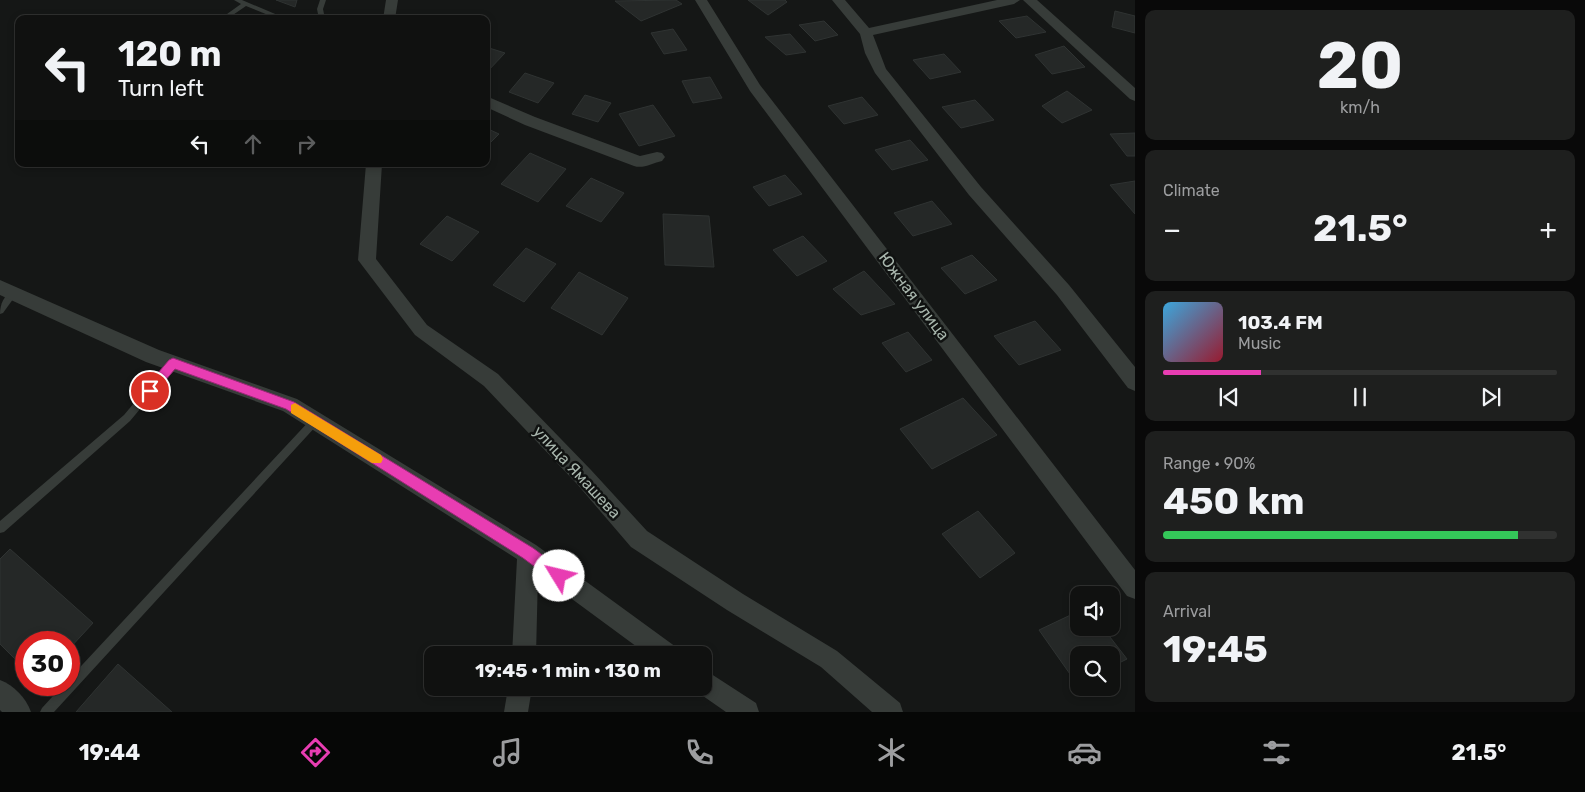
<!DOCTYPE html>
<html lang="en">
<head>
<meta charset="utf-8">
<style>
	:root { --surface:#101110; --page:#1e1f1e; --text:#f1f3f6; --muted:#9c9d9f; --line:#303130; --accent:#e83db2 }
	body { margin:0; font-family:Rubik,sans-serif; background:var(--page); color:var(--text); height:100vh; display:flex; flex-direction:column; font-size:19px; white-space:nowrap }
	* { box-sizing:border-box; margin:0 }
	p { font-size:16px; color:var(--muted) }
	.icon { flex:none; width:28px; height:28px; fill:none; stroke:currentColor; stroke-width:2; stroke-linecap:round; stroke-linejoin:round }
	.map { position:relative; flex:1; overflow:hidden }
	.side { display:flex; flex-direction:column; gap:10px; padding:10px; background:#090909; width:450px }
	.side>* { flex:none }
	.banner { position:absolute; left:15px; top:15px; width:475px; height:152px; border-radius:10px; box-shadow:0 2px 8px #0003,0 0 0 1px var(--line); background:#101110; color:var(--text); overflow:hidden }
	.buttons { position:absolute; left:1070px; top:586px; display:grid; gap:10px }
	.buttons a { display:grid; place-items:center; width:50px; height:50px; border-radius:10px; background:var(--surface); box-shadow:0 2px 8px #0003,0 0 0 1px var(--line); font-size:25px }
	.speed { position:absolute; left:15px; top:631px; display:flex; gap:10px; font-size:25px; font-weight:700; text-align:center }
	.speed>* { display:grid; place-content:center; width:65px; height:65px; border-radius:50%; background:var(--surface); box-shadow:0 2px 8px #0003,0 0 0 1px var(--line); line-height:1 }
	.speed .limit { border:8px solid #d22; background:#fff; color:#111 }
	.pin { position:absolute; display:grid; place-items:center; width:42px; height:42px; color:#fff; margin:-21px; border:2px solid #fff; border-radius:50%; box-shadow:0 1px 5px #0007 }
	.me { position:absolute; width:55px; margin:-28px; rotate:306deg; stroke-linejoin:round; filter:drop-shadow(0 0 4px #0008) }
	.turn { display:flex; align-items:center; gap:18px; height:105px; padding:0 20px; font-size:22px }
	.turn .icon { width:65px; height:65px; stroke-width:2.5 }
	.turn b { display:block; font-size:35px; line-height:42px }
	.lanes { display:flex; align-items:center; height:48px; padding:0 20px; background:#0003; justify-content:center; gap:25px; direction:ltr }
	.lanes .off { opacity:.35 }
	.big { font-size:38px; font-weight:700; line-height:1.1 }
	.side .widget { flex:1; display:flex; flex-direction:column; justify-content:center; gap:8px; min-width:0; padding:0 18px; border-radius:10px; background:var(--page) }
	.side .dial { align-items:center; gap:0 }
	.dial b { font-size:65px; line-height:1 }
	.song { display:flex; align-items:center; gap:15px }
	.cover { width:60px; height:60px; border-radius:8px; background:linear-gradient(135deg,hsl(200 70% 55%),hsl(350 70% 35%)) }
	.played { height:5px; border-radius:2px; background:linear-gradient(90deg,var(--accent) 25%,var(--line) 25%) }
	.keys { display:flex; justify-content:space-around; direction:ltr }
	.heat { display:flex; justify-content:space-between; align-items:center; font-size:28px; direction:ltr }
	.charge { height:8px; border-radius:4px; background:linear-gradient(90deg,#34c759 90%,var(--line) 0) }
	.trip { position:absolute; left:424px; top:646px; width:288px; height:50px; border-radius:10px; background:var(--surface); box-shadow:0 2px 8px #0003,0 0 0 1px var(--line); font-weight:700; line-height:50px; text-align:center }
	.tab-bar { display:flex; height:80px; justify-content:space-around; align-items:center; background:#060706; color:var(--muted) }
	.tab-bar .icon { width:35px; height:35px }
	.tab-bar .on { color:var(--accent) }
	.tab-bar b { font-size:22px; color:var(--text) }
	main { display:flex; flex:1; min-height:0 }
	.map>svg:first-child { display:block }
</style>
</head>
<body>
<main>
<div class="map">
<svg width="1135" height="712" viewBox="0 0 1135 712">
	<rect width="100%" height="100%" fill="#151716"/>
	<!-- building -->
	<g fill="#252827" stroke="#2f3332">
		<path d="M276,0H297L295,7Z"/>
		<path d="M676,0L682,4L641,21L615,1Z"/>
		<path d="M748,0H785L787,2L768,15Z"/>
		<path d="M1115,11L1135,16V33L1112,27Z"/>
		<path d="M1027,16L1046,32L1016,38L999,21Z"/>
		<path d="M824,21L838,35L815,41L799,25Z"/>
		<path d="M673,29L687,50L664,54L651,33Z"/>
		<path d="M790,34L806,52L786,55L765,37Z"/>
		<path d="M1064,46L1085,67L1052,74L1035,55Z"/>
		<path d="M486,47L505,53L486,73Z"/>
		<path d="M944,54L961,72L930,79L913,60Z"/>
		<path d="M525,73L554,83L538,103L509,92Z"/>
		<path d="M710,77L722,98L693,103L682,81Z"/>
		<path d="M1067,91L1092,110L1062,123L1042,106Z"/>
		<path d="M585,95L611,103L598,122L572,114Z"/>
		<path d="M862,97L878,115L844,124L828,106Z"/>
		<path d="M975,100L994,120L961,128L942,107Z"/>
		<path d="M653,105L675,136L639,146L619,114Z"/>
		<path d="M486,128L499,134L486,147Z"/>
		<path d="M1135,133V156H1127L1110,134Z"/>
		<path d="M910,140L928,160L892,170L875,150Z"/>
		<path d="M530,153L566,169L538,202L501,184Z"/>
		<path d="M785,175L802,194L769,206L753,187Z"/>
		<path d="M591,178L624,193L601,222L566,206Z"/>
		<path d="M1135,181V214L1110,185Z"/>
		<path d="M932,201L952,224L913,236L894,213Z"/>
		<path d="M663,214L709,216L714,267L665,265Z"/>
		<path d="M447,216L479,232L452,261L420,244Z"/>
		<path d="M803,236L827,261L797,276L773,250Z"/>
		<path d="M526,248L556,264L524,302L493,285Z"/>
		<path d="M972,255L997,280L965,294L941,268Z"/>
		<path d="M864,271L895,304L861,315L833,289Z"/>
		<path d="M579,272L628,298L602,335L551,308Z"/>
		<path d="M1035,321L1061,350L1019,365L994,336Z"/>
		<path d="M908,332L932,360L906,372L882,343Z"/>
		<path d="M963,398L997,435L932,469L900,429Z"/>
		<path d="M978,511L1015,553L980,578L942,534Z"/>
		<path d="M10,549L93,623L69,649V642H26V670L0,644V559Z"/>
		<path d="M1079,611V628H1103L1127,659L1111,667V655H1079L1077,684L1039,630Z"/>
		<path d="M118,664L172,712H76Z"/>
	</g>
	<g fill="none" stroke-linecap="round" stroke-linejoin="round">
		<!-- lane -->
		<g fill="#373c39" fill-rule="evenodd">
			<path d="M234,0H242L287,19H278L246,6L227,19H220L241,4Z"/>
			<path d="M320,0H326L323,9L325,19H319L317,9Z"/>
			<path d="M13,290L16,291L17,293L16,295L3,313L0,314C0,304 4,295 13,290Z"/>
			<path d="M173,359L176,360L177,363L176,366L130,421L4,532L0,533V521L124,415L170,360Z"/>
			<path d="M315,417L318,418L320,421L318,424L54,712H40L42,708L63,685H69V679L312,418Z"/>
		</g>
		<!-- street -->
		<g fill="#373c39" fill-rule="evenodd">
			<path d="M386,0H398L395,19H383Z"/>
			<path d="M695,0H707L760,85L1135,570V599L1127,596L750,91Z"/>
			<path d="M832,0H845L869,28L997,0H1020L1014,4L873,35L886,69L981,187L1069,285L1135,367V391L1128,388L1057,295L969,195L875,73L865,53L860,34Z"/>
			<path d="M1023,0H1037L1135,88V101L1130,99Z"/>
			<path d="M486,96L535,117L640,156L657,152L662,153L665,157L662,161C653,163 643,169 634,166L525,125L486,107Z"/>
			<path d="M366,164H382L376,259L427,325L498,374L591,470L647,531L743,594L837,651L900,703L903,712H872L821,667L727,610L631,547L577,484L484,386L415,335L358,260Z"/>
			<path d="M0,280L159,350L297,399L536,545L676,647L680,655H648L538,574L536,655H512L517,559L283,411L146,362L0,295Z"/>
			<path d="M702,668L756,703L759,712H726L693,689L702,688Z"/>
			<path d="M0,680C14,685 26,698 31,712H2L0,710Z"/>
			<path d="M508,688H532L528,712H504Z"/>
		</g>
	</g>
	<!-- route -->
	<path fill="#e83db2" stroke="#972874" d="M173,358L294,402L533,548L564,571L566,576L564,581L559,583L554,581L523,558L286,409L175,369L154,394H146V387L169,360Z"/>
	<!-- slow -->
	<path fill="#f59e0b" d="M295,403L381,455L383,459L381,463H372L291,413V405Z"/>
	<g text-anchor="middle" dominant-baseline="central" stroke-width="5" stroke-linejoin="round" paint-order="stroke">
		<!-- street labels -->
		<g font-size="16" fill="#a8b6ad" stroke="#101211">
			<text transform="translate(914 296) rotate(53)">Южная улица</text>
			<text transform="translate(577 472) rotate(47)">улица Ямашева</text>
		</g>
	</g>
</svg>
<div class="buttons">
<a><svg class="icon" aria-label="sound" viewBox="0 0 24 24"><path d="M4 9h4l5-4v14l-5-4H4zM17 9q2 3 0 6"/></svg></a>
<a><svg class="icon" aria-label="search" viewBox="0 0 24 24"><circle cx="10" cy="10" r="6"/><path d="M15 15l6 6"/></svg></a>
</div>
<div class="speed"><div class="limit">30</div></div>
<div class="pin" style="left:150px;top:391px;background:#d93025"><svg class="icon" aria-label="arrive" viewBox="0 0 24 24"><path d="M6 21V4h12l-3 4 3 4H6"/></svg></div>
<svg class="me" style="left:559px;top:576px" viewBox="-20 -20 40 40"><circle r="19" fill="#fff"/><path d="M0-13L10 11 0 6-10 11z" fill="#e83db2"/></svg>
<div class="trip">19:45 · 1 min · 130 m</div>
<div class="banner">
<div class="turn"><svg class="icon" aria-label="left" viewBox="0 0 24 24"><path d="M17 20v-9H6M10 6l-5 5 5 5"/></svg><div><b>120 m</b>Turn left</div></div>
<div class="lanes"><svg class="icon" aria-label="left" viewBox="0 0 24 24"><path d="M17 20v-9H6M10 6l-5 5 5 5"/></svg><svg class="icon off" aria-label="ahead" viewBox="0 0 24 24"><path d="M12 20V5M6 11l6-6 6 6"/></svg><svg class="icon off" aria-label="right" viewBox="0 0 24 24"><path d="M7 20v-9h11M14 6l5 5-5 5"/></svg></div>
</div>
</div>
<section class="side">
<div class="widget dial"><b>20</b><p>km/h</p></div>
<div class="widget"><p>Climate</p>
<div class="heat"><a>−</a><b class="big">21.5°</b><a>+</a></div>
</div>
<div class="widget">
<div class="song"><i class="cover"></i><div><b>103.4 FM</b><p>Music</p></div></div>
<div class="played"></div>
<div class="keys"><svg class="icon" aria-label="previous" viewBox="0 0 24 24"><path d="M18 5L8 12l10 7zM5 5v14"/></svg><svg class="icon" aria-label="pause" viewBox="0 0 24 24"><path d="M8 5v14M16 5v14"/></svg><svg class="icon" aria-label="next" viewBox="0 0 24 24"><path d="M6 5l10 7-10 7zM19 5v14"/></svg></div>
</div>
<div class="widget"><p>Range · 90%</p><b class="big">450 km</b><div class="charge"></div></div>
<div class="widget"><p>Arrival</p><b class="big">19:45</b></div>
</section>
</main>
<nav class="tab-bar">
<b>19:44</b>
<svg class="icon on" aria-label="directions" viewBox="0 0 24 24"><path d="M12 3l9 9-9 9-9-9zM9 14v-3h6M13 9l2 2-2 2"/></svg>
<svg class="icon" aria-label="music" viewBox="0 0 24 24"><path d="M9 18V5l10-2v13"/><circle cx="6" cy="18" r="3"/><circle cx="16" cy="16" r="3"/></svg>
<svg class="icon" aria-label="phone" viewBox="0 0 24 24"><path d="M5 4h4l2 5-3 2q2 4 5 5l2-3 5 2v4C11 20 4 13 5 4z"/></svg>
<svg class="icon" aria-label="climate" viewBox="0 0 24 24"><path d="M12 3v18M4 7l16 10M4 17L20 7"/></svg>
<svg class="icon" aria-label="car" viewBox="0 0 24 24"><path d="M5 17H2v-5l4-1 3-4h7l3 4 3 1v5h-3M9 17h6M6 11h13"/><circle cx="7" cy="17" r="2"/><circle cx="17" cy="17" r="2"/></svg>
<svg class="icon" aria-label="filters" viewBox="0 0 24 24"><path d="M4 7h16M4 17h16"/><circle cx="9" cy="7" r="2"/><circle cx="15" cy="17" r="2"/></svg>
<b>21.5°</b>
</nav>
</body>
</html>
